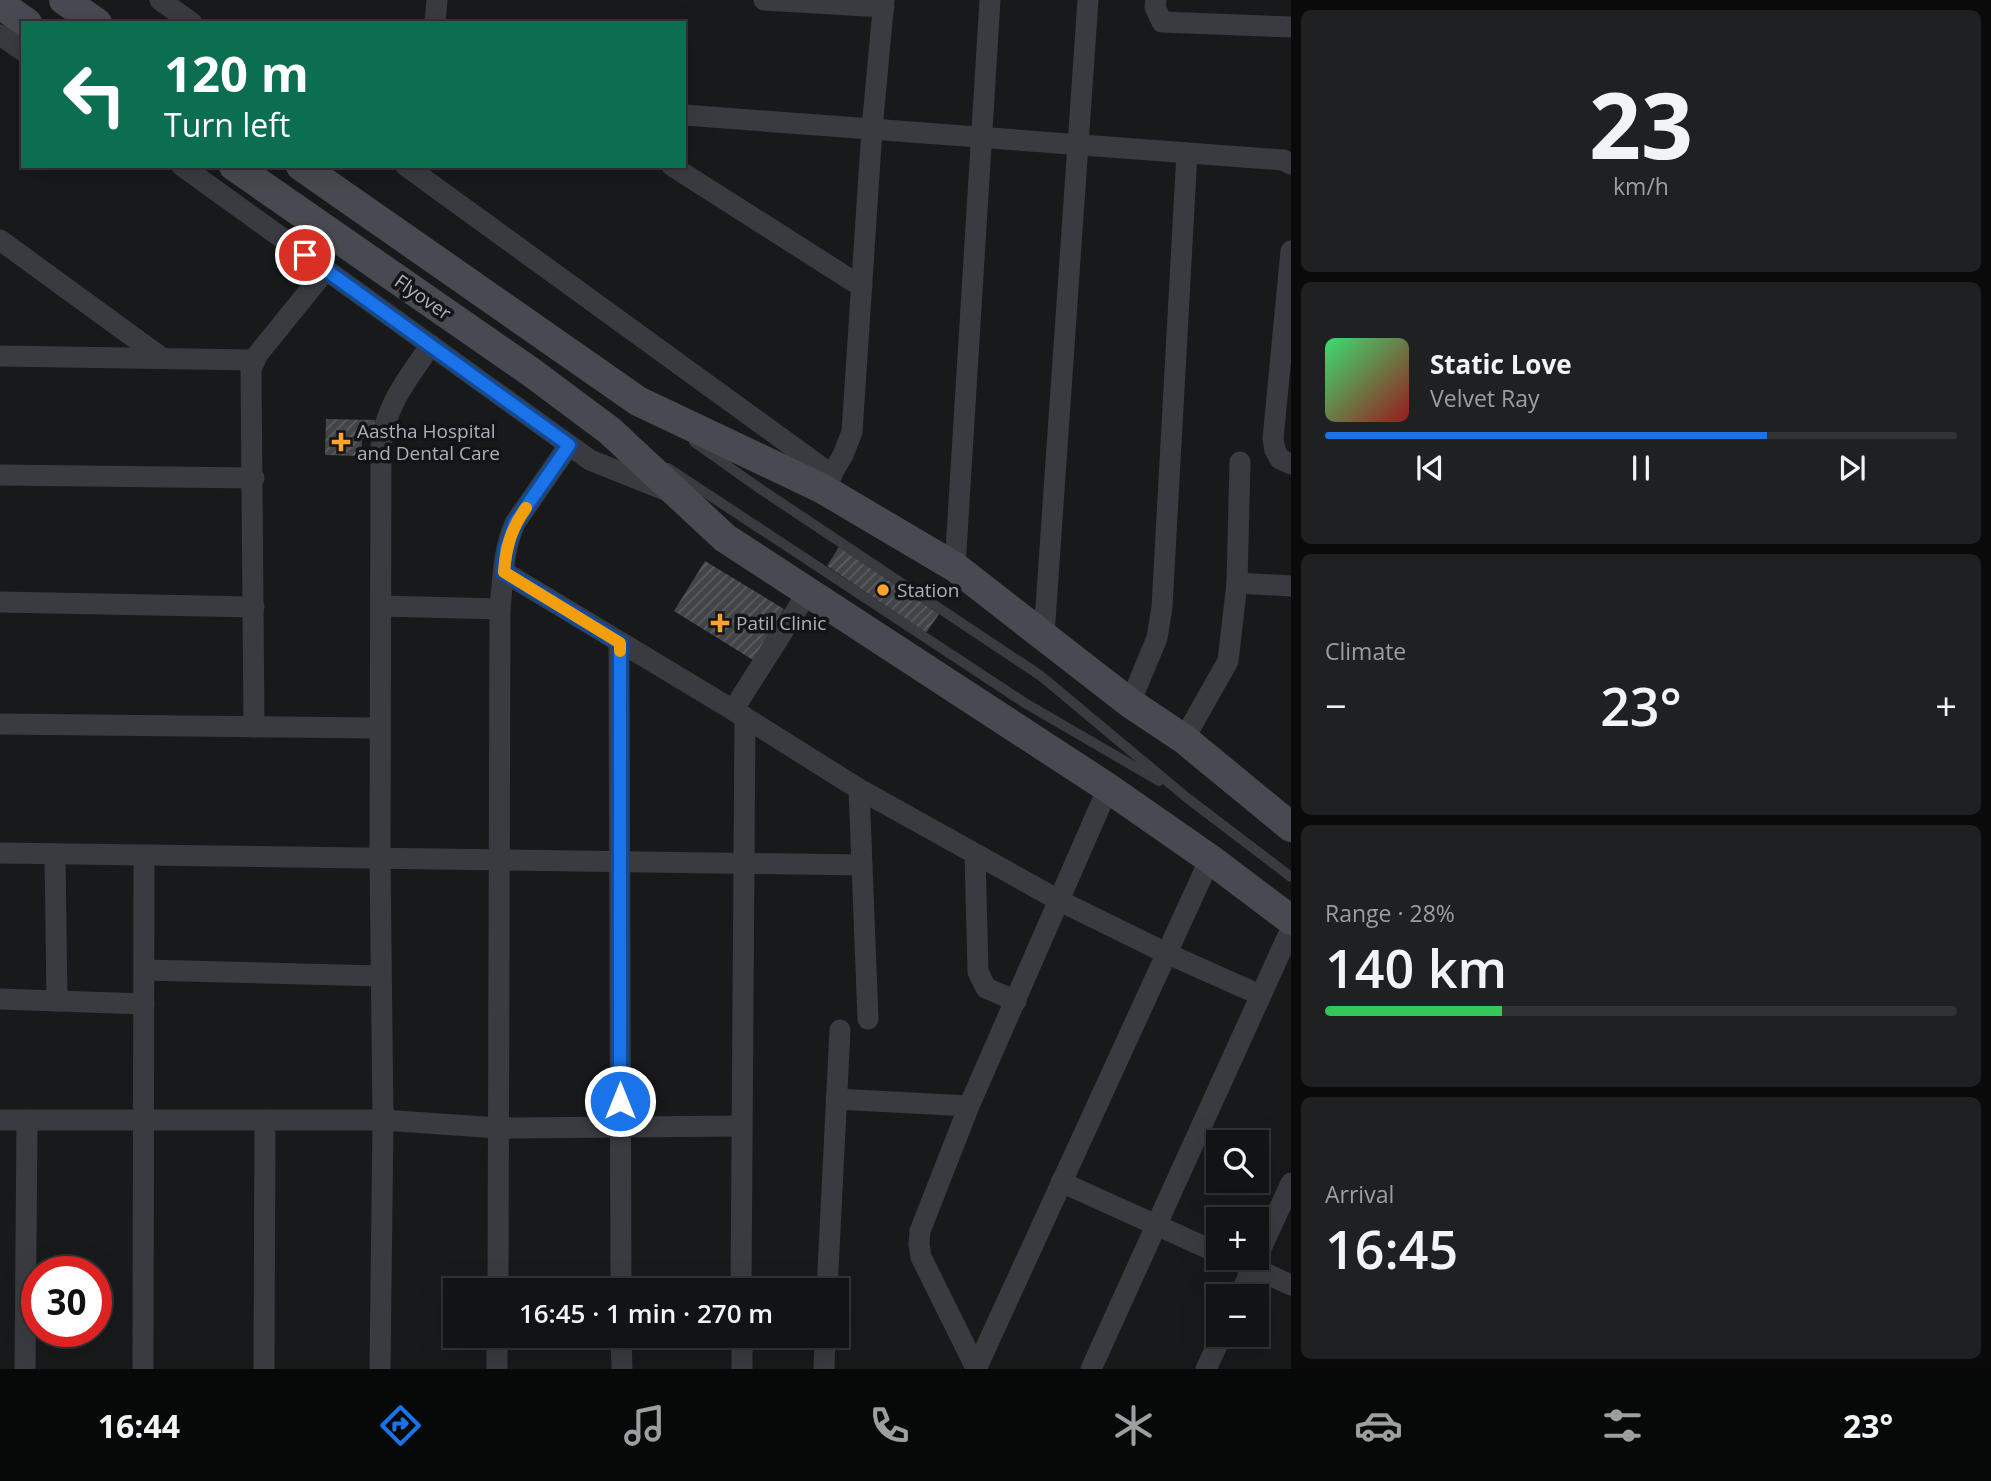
<!DOCTYPE html>
<html lang="en">
<head>
<meta charset="utf-8">
<style>
	:root { --surface:#121314; --page:#1f2022; --text:#f1f3f6; --muted:#9c9ea0; --line:#313234; --accent:#1a73e8 }
	body { margin:0; font-family:"Open Sans",sans-serif; background:var(--page); color:var(--text); height:100vh; display:flex; flex-direction:column; font-size:26px; white-space:nowrap }
	* { box-sizing:border-box; margin:0 }
	p { font-size:23px; color:var(--muted) }
	.icon { flex:none; width:38px; height:38px; fill:none; stroke:currentColor; stroke-width:2; stroke-linecap:round; stroke-linejoin:round }
	.map { position:relative; flex:1; overflow:hidden }
	.sheet { display:flex; flex-direction:column; gap:10px; padding:10px; background:#0a0a0b; width:700px }
	.sheet>* { flex:none }
	.banner { position:absolute; left:21px; top:21px; width:665px; height:147px; border-radius:0px; box-shadow:0 7px 28px #0002,0 0 0 2px var(--line); background:#0b6e4f; color:#fff; overflow:hidden }
	.controls { position:absolute; left:1206px; top:1130px; display:grid; gap:14px }
	.controls a { display:grid; place-items:center; width:63px; height:63px; border-radius:0px; background:var(--surface); box-shadow:0 7px 28px #0002,0 0 0 2px var(--line); font-size:35px }
	.speed { position:absolute; left:21px; top:1256px; display:flex; gap:14px; font-size:35px; font-weight:700; text-align:center }
	.speed>* { display:grid; place-content:center; width:91px; height:91px; border-radius:50%; background:var(--surface); box-shadow:0 7px 28px #0002,0 0 0 2px var(--line); line-height:1 }
	.speed .limit { border:10px solid #d22; background:#fff; color:#111 }
	.pin { position:absolute; display:grid; place-items:center; width:60px; height:60px; color:#fff; margin:-30px; border:4px solid #fff; border-radius:50%; box-shadow:0 2px 7px #0007 }
	.me { position:absolute; width:77px; margin:-38px; rotate:0deg; stroke-linejoin:round; filter:drop-shadow(0 0 5px #0008) }
	.turn { display:flex; align-items:center; gap:24px; height:147px; padding:0 28px; font-size:32px }
	.turn .icon { width:91px; height:91px; stroke-width:2.5 }
	.turn b { display:block; font-size:49px; line-height:60px }
	.big { font-size:52px; font-weight:600; line-height:1.1 }
	.sheet .tile { flex:1; display:flex; flex-direction:column; justify-content:center; gap:10px; min-width:0; padding:0 24px; border-radius:10px; background:var(--page) }
	.sheet .dial { align-items:center; gap:0 }
	.dial b { font-size:91px; line-height:1 }
	.song { display:flex; align-items:center; gap:21px }
	.cover { width:84px; height:84px; border-radius:10px; background:linear-gradient(135deg,hsl(140 70% 55%),hsl(0 70% 35%)) }
	.played { height:7px; border-radius:4px; background:linear-gradient(90deg,var(--accent) 70%,var(--line) 70%) }
	.keys { display:flex; justify-content:space-around; direction:ltr }
	.heat { display:flex; justify-content:space-between; align-items:center; font-size:38px; direction:ltr }
	.charge { height:10px; border-radius:5px; background:linear-gradient(90deg,#34c759 28%,var(--line) 0) }
	.trip { position:absolute; left:443px; top:1278px; width:406px; height:70px; border-radius:0px; background:var(--surface); box-shadow:0 7px 28px #0002,0 0 0 2px var(--line); font-weight:600; line-height:70px; text-align:center }
	.menu { display:flex; height:112px; justify-content:space-around; align-items:center; background:#070808; color:var(--muted) }
	.menu .icon { width:49px; height:49px }
	.menu .on { color:var(--accent) }
	.menu b { font-size:32px; color:var(--text) }
	main { display:flex; flex:1; min-height:0 }
	.map>svg:first-child { display:block }
</style>
</head>
<body>
<main>
<div class="map">
<svg width="1291" height="1369" viewBox="0 0 1291 1369">
	<defs>
		<pattern id="building-hatch" width="6" height="6" patternUnits="userSpaceOnUse" patternTransform="scale(1.75)"><rect width="6" height="6" fill="#424448"/><path d="M-1 1l2-2M0 6l6-6M5 7l2-2" fill="none" stroke="#5b5d60"/></pattern>
	</defs>
	<rect width="100%" height="100%" fill="#18191b"/>
	<!-- building -->
	<g fill="url(#building-hatch)">
		<path d="M326,419L375,420L374,439H362L361,456L325,455Z"/>
		<path d="M839,547L939,614L926,633L827,566Z"/>
		<path d="M705,561L784,609L753,660L674,611Z"/>
	</g>
	<g fill="none" stroke-linecap="round" stroke-linejoin="round">
		<!-- lane -->
		<g stroke="#393b40" stroke-width="10">
			<path d="M694,442L759,488L1041,676L1186,797L1291,877"/>
			<path d="M668,468L1025,703L1159,781"/>
		</g>
		<!-- street -->
		<g stroke="#393b40" stroke-width="21">
			<path d="M160,0L192,23"/>
			<path d="M764,0L884,7"/>
			<path d="M1156,0L1155,7L1162,22L1291,27"/>
			<path d="M435,23L437,0"/>
			<path d="M0,35L23,51"/>
			<path d="M684,115L1283,160L1291,164"/>
			<path d="M182,166L590,460L670,492"/>
			<path d="M406,166L832,475"/>
			<path d="M672,166L862,287"/>
			<path d="M0,240L162,358"/>
			<path d="M1291,251L1273,439L1275,450L1280,459L1291,464"/>
			<path d="M0,356L254,360"/>
			<path d="M0,475L254,478"/>
			<path d="M824,487L843,455L852,432L872,129L884,0"/>
			<path d="M955,567L990,0"/>
			<path d="M504,572L733,710L859,789L1060,901L1166,953L1260,995"/>
			<path d="M1237,583L1291,586"/>
			<path d="M0,602L254,607"/>
			<path d="M381,606L500,609"/>
			<path d="M1044,635L1088,0"/>
			<path d="M619,643L621,1290"/>
			<path d="M1130,703L1157,638L1162,607L1187,153"/>
			<path d="M733,710L808,592"/>
			<path d="M0,724L380,728"/>
			<path d="M254,727L251,369L258,354L326,270"/>
			<path d="M1184,739L1228,661L1237,583L1240,462"/>
			<path d="M859,789L868,1019"/>
			<path d="M0,853L862,865"/>
			<path d="M975,854L978,972L986,988L1016,1001"/>
			<path d="M55,855L57,1001"/>
			<path d="M145,970L380,976"/>
			<path d="M0,999L144,1004"/>
			<path d="M836,1099L969,1106"/>
			<path d="M0,1120H383L498,1128L741,1126"/>
			<path d="M1061,1182L1218,1253"/>
			<path d="M1231,1258L1291,1285"/>
			<path d="M498,1290L500,609C503,579 503,550 515,523L569,445"/>
			<path d="M741,1290L745,717"/>
			<path d="M827,1290L840,1030"/>
			<path d="M1239,1297L1291,1183"/>
			<path d="M621,1335L622,1369"/>
			<path d="M742,1335V1369"/>
			<path d="M976,1368L921,1257L919,1244L920,1231L969,1106L1108,788"/>
			<path d="M25,1369L27,1120"/>
			<path d="M143,1369L144,855"/>
			<path d="M264,1369L265,1120"/>
			<path d="M380,1369L383,1120L380,857L381,446C385,406 408,378 431,345"/>
			<path d="M497,1369V1335"/>
			<path d="M824,1369L825,1335"/>
			<path d="M976,1369L1210,859"/>
			<path d="M1091,1369L1291,929"/>
			<path d="M1206,1369L1222,1335"/>
		</g>
		<!-- secondary -->
		<g stroke="#474a50" stroke-width="30">
			<path d="M64,0L97,23"/>
			<path d="M0,4L27,23"/>
			<path d="M234,166L531,372L610,431L725,538L1108,788L1210,859L1291,920"/>
			<path d="M301,166L638,401L823,489L955,567L1130,703L1184,739L1291,827"/>
		</g>
	</g>
	<g fill="none" stroke-linecap="round" stroke-linejoin="round">
		<!-- route casing -->
		<g stroke="#114b97" stroke-width="18">
			<path id="route" d="M305,255L569,445L515,523L506,549L504,572L620,643V1101"/>
		</g>
		<!-- route -->
		<use href="#route" stroke="#1a73e8" stroke-width="12"/>
		<!-- slow -->
		<path stroke="#f59e0b" stroke-width="12" d="M526,508C511,529 506,547 504,572L620,643V651"/>
	</g>
	<!-- markers -->
	<g fill="#ffa32d" stroke="#131416" stroke-width="2.5">
		<path d="M337.5 431.5h7v7h7v7h-7v7h-7v-7h-7v-7h7z"/>
		<circle cx="883" cy="590" r="7"/>
		<path d="M716.5 612.5h7v7h7v7h-7v7h-7v-7h-7v-7h7z"/>
	</g>
	<g text-anchor="middle" dominant-baseline="central" stroke-width="7" stroke-linejoin="round" paint-order="stroke">
		<!-- street labels -->
		<g font-size="19" fill="#aab1bb" stroke="#131416">
			<text transform="translate(423 297) rotate(35)">Flyover</text>
		</g>
		<!-- poi labels -->
		<g font-size="19" fill="#aab1bb" stroke="#131416" text-anchor="start">
			<text x="357" y="431">Aastha Hospital<tspan x="357" dy="22">and Dental Care</tspan></text>
			<text x="897" y="590">Station</text>
			<text x="736" y="623">Patil Clinic</text>
		</g>
	</g>
</svg>
<div class="controls">
<a><svg class="icon" aria-label="search" viewBox="0 0 24 24"><circle cx="10" cy="10" r="6"/><path d="M15 15l6 6"/></svg></a>
<a>+</a>
<a>−</a>
</div>
<div class="speed"><div class="limit">30</div></div>
<div class="pin" style="left:305px;top:255px;background:#d93025"><svg class="icon" aria-label="arrive" viewBox="0 0 24 24"><path d="M6 21V4h12l-3 4 3 4H6"/></svg></div>
<svg class="me" style="left:620px;top:1101px" viewBox="-20 -20 40 40"><circle r="17" fill="#1a73e8" stroke="#fff" stroke-width="3"/><path d="M0-11L8 9 0 5-8 9z" fill="#fff"/></svg>
<div class="trip">16:45 · 1 min · 270 m</div>
<div class="banner">
<div class="turn"><svg class="icon" aria-label="left" viewBox="0 0 24 24"><path d="M17 20v-9H6M10 6l-5 5 5 5"/></svg><div><b>120 m</b>Turn left</div></div>
</div>
</div>
<section class="sheet">
<div class="tile dial"><b>23</b><p>km/h</p></div>
<div class="tile">
<div class="song"><i class="cover"></i><div><b>Static Love</b><p>Velvet Ray</p></div></div>
<div class="played"></div>
<div class="keys"><svg class="icon" aria-label="previous" viewBox="0 0 24 24"><path d="M18 5L8 12l10 7zM5 5v14"/></svg><svg class="icon" aria-label="pause" viewBox="0 0 24 24"><path d="M8 5v14M16 5v14"/></svg><svg class="icon" aria-label="next" viewBox="0 0 24 24"><path d="M6 5l10 7-10 7zM19 5v14"/></svg></div>
</div>
<div class="tile"><p>Climate</p>
<div class="heat"><a>−</a><b class="big">23°</b><a>+</a></div>
</div>
<div class="tile"><p>Range · 28%</p><b class="big">140 km</b><div class="charge"></div></div>
<div class="tile"><p>Arrival</p><b class="big">16:45</b></div>
</section>
</main>
<nav class="menu">
<b>16:44</b>
<svg class="icon on" aria-label="directions" viewBox="0 0 24 24"><path d="M12 3l9 9-9 9-9-9zM9 14v-3h6M13 9l2 2-2 2"/></svg>
<svg class="icon" aria-label="music" viewBox="0 0 24 24"><path d="M9 18V5l10-2v13"/><circle cx="6" cy="18" r="3"/><circle cx="16" cy="16" r="3"/></svg>
<svg class="icon" aria-label="phone" viewBox="0 0 24 24"><path d="M5 4h4l2 5-3 2q2 4 5 5l2-3 5 2v4C11 20 4 13 5 4z"/></svg>
<svg class="icon" aria-label="climate" viewBox="0 0 24 24"><path d="M12 3v18M4 7l16 10M4 17L20 7"/></svg>
<svg class="icon" aria-label="car" viewBox="0 0 24 24"><path d="M5 17H2v-5l4-1 3-4h7l3 4 3 1v5h-3M9 17h6M6 11h13"/><circle cx="7" cy="17" r="2"/><circle cx="17" cy="17" r="2"/></svg>
<svg class="icon" aria-label="filters" viewBox="0 0 24 24"><path d="M4 7h16M4 17h16"/><circle cx="9" cy="7" r="2"/><circle cx="15" cy="17" r="2"/></svg>
<b>23°</b>
</nav>
</body>
</html>
